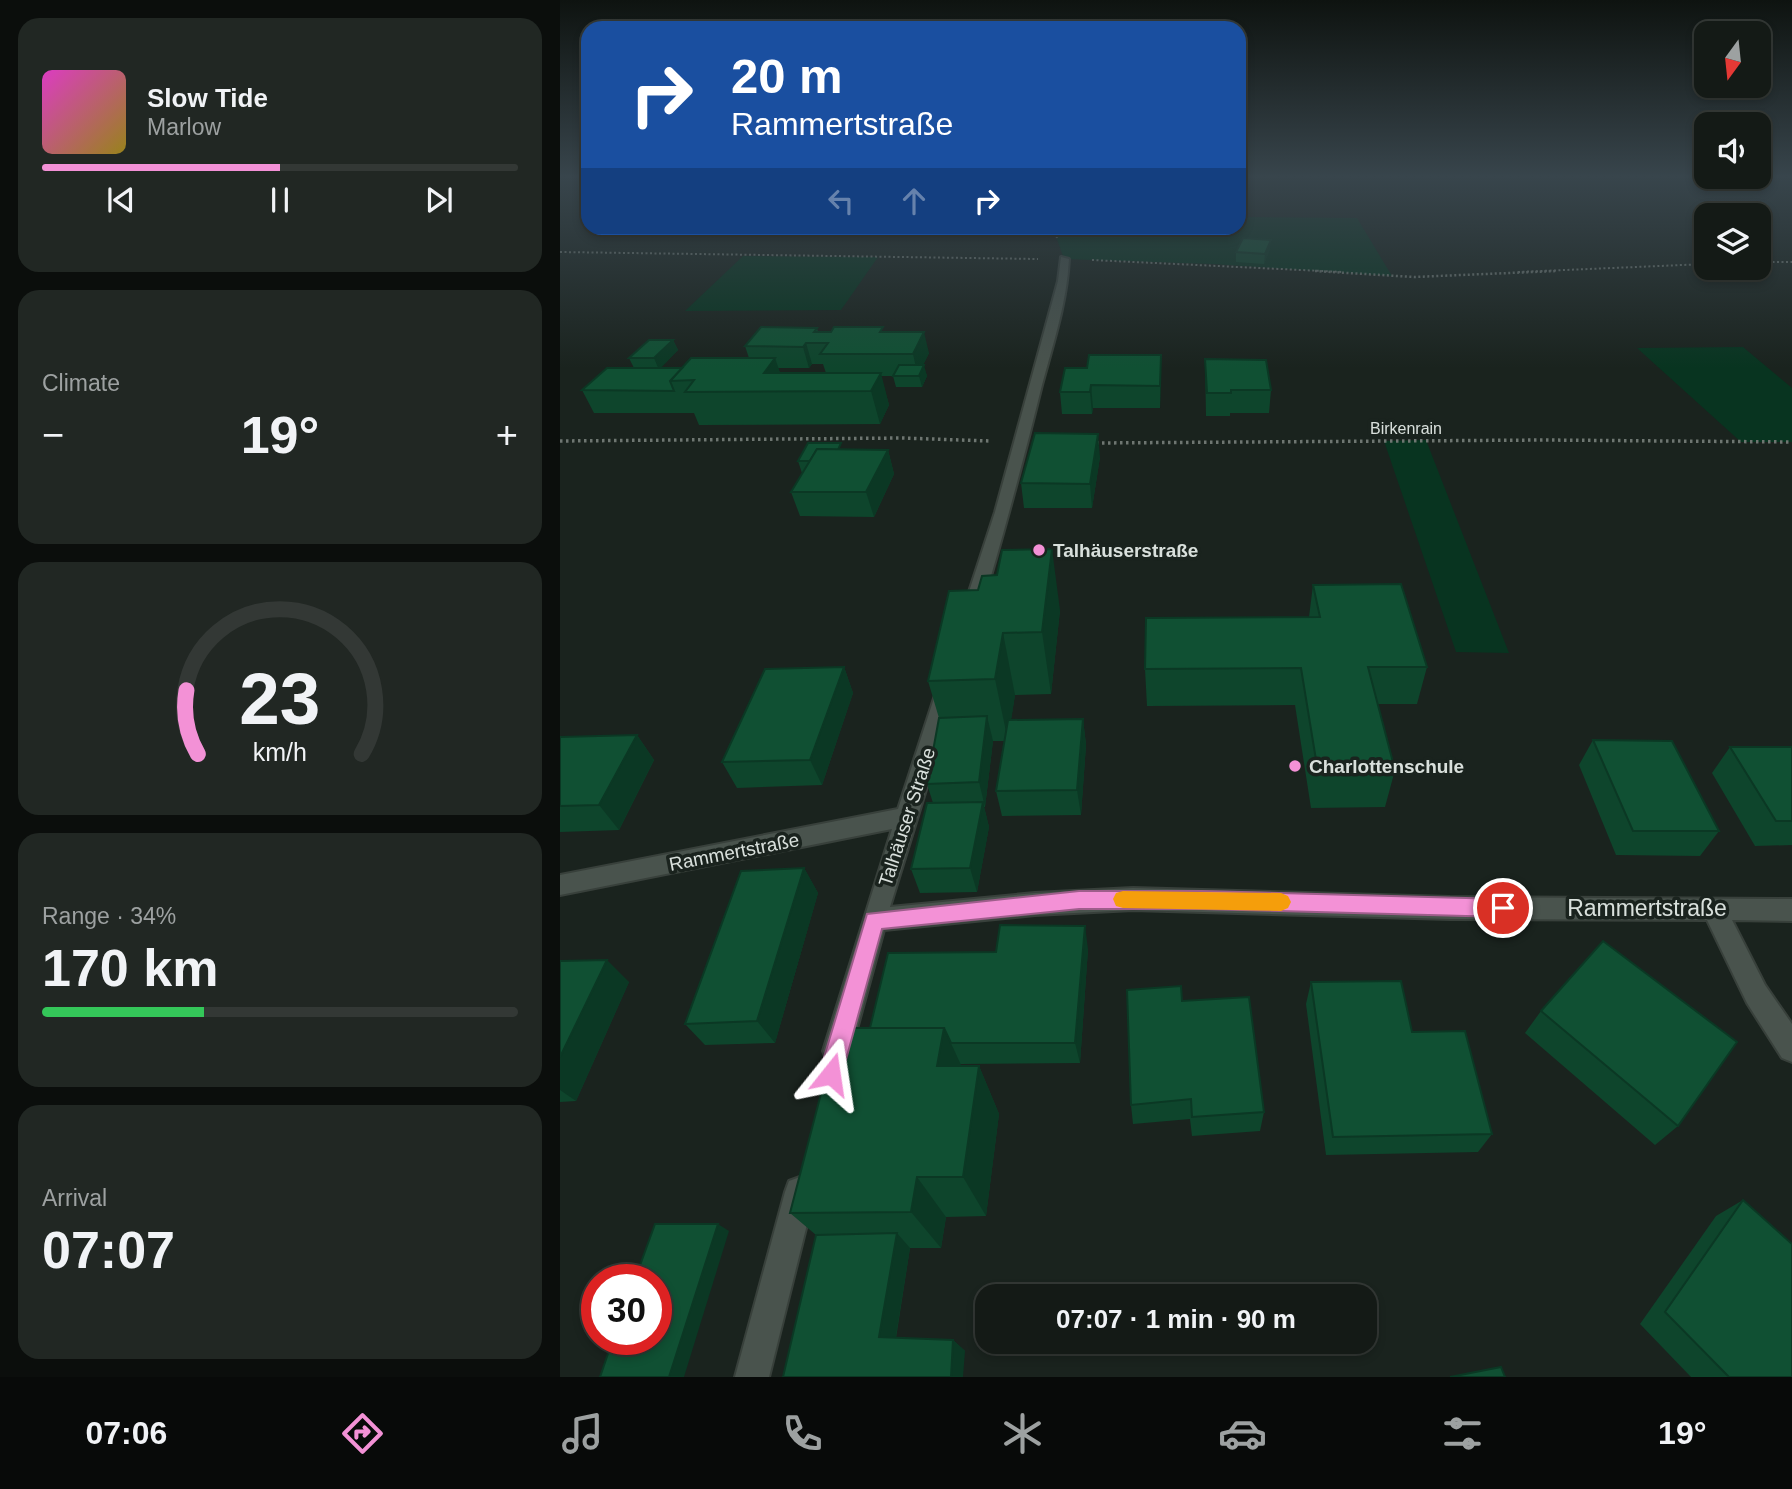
<!DOCTYPE html>
<html lang="en">
<head>
<meta charset="utf-8">
<style>
	:root { --surface:#141a16; --page:#212723; --text:#f1f3f6; --muted:#9da1a1; --line:#333835; --accent:#f391d6 }
	body { margin:0; font-family:Helvetica,sans-serif; background:var(--page); color:var(--text); height:100vh; display:flex; flex-direction:column; font-size:26px; white-space:nowrap }
	* { box-sizing:border-box; margin:0 }
	p { font-size:23px; color:var(--muted) }
	.icon { flex:none; width:38px; height:38px; fill:none; stroke:currentColor; stroke-width:2; stroke-linecap:round; stroke-linejoin:round }
	.map { position:relative; flex:1; overflow:hidden }
	.panel { display:flex; flex-direction:column; gap:18px; padding:18px; background:#0b0e0c; width:560px }
	.panel>* { flex:none }
	.banner { position:absolute; left:21px; top:21px; width:665px; height:214px; border-radius:21px; box-shadow:0 4px 10px #0003,0 0 0 2px var(--line); background:#1a4fa0; color:#fff; overflow:hidden }
	.needle { width:46px; rotate:195deg }
	.fabs { position:absolute; left:1134px; top:21px; display:grid; gap:14px }
	.fabs a { display:grid; place-items:center; width:77px; height:77px; border-radius:14px; background:var(--surface); box-shadow:0 4px 10px #0003,0 0 0 2px var(--line); font-size:35px }
	.speed { position:absolute; left:21px; top:1264px; display:flex; gap:14px; font-size:35px; font-weight:700; text-align:center }
	.speed>* { display:grid; place-content:center; width:91px; height:91px; border-radius:50%; background:var(--surface); box-shadow:0 4px 10px #0003,0 0 0 2px var(--line); line-height:1 }
	.speed .limit { border:10px solid #d22; background:#fff; color:#111 }
	.pin { position:absolute; display:grid; place-items:center; width:60px; height:60px; color:#fff; margin:-30px; border:4px solid #fff; border-radius:50%; box-shadow:0 2px 7px #0007 }
	.me { position:absolute; width:77px; margin:-38px; rotate:15deg; stroke-linejoin:round; filter:drop-shadow(0 0 5px #0008) }
	.turn { display:flex; align-items:center; gap:24px; height:147px; padding:0 35px; font-size:32px }
	.turn .icon { width:91px; height:91px; stroke-width:2.5 }
	.turn b { display:block; font-size:49px; line-height:60px }
	.lanes { display:flex; align-items:center; height:66px; padding:0 35px; background:#0003; justify-content:center; gap:35px; direction:ltr }
	.lanes .off { opacity:.35 }
	.big { font-size:52px; font-weight:700; line-height:1.1 }
	.panel .card { flex:1; display:flex; flex-direction:column; justify-content:center; gap:10px; min-width:0; padding:0 24px; border-radius:21px; background:var(--page) }
	.panel .dial { align-items:center; gap:0 }
	.dial svg { height:182px; overflow:visible; fill:none; stroke:var(--line); stroke-width:7; stroke-linecap:round; text-anchor:middle }
	.dial text { fill:var(--text); stroke:none }
	.song { display:flex; align-items:center; gap:21px }
	.cover { width:84px; height:84px; border-radius:10px; background:linear-gradient(135deg,hsl(310 70% 55%),hsl(50 70% 35%)) }
	.played { height:7px; border-radius:4px; background:linear-gradient(90deg,var(--accent) 50%,var(--line) 50%) }
	.keys { display:flex; justify-content:space-around; direction:ltr }
	.heat { display:flex; justify-content:space-between; align-items:center; font-size:38px; direction:ltr }
	.charge { height:10px; border-radius:5px; background:linear-gradient(90deg,#34c759 34%,var(--line) 0) }
	.trip { position:absolute; left:415px; top:1284px; width:402px; height:70px; border-radius:21px; background:var(--surface); box-shadow:0 4px 10px #0003,0 0 0 2px var(--line); font-weight:700; line-height:70px; text-align:center }
	.tabs { display:flex; height:112px; justify-content:space-around; align-items:center; background:#080a09; color:var(--muted) }
	.tabs .icon { width:49px; height:49px }
	.tabs .on { color:var(--accent) }
	.tabs b { font-size:32px; color:var(--text) }
	main { display:flex; flex:1; min-height:0 }
	.map>svg:first-child { display:block }
</style>
</head>
<body>
<main>
<section class="panel">
<div class="card">
<div class="song"><i class="cover"></i><div><b>Slow Tide</b><p>Marlow</p></div></div>
<div class="played"></div>
<div class="keys"><svg class="icon" aria-label="previous" viewBox="0 0 24 24"><path d="M18 5L8 12l10 7zM5 5v14"/></svg><svg class="icon" aria-label="pause" viewBox="0 0 24 24"><path d="M8 5v14M16 5v14"/></svg><svg class="icon" aria-label="next" viewBox="0 0 24 24"><path d="M6 5l10 7-10 7zM19 5v14"/></svg></div>
</div>
<div class="card"><p>Climate</p>
<div class="heat"><a>−</a><b class="big">19°</b><a>+</a></div>
</div>
<div class="card dial"><svg viewBox="0 0 100 80">
<path d="M14 69A42 42 0 1 1 86 69"/>
<path d="M14 69A42 42 0 0 1 9 41" stroke="#f391d6"/>
<text x="50" y="56" font-size="32" font-weight="700">23</text>
<text x="50" y="72" font-size="11">km/h</text>
</svg></div>
<div class="card"><p>Range · 34%</p><b class="big">170 km</b><div class="charge"></div></div>
<div class="card"><p>Arrival</p><b class="big">07:07</b></div>
</section>
<div class="map">
<svg width="1232" height="1377" viewBox="0 0 1232 1377">
	<rect width="100%" height="100%" fill="#1a231e"/>
	<!-- green -->
	<g fill="#083420">
		<path d="M679,217L797,218L832,276L653,264L504,259L493,228H679Z"/>
		<path d="M183,256L318,257L281,310L125,311Z"/>
		<path d="M1183,347L1232,388V442H1181L1077,348Z"/>
		<path d="M866,440L949,653L896,652L824,441Z"/>
	</g>
	<g fill="none" stroke-linecap="round" stroke-linejoin="round">
		<!-- minor casing -->
		<g stroke="#38403b" stroke-width="4">
			<g id="minor">
				<path d="M501,257L509,259C507,302 493,344 482,385C463,462 443,537 420,613L411,619L402,613L435,512L498,281Z"/>
				<path d="M386,685L393,687L396,692L330,907L475,893L573,888L890,897L1232,899V921L1172,920L1205,985L1232,1024V1062L1222,1058L1187,1003L1147,920L890,919L573,910L475,915L324,930L291,1051L287,1061L277,1065L267,1061L263,1051L332,829L0,895V875L338,809L376,692L379,687Z"/>
				<path d="M240,1177L251,1181L255,1192L209,1377H175L225,1192L229,1181Z"/>
			</g>
		</g>
		<!-- path-far2 -->
		<g stroke="#6e7671" stroke-width="2" stroke-dasharray="2 2.5" stroke-linecap="butt">
			<path d="M0,175L28,177"/>
			<path d="M494,228L497,238"/>
			<path d="M0,252L478,259"/>
			<path d="M532,260L783,272"/>
			<path d="M1199,262H1232"/>
			<path d="M958,272L1146,264"/>
		</g>
		<!-- path-far1 -->
		<path stroke="#6e7671" stroke-width="2.5" stroke-dasharray="2 2.5" stroke-linecap="butt" d="M755,271L854,277L997,271"/>
		<!-- path -->
		<g stroke="#6e7671" stroke-width="3.5" stroke-dasharray="2.5 3.5" stroke-linecap="butt">
			<path d="M0,441L342,438L430,441"/>
			<path d="M536,443L984,440L1232,442"/>
		</g>
		<!-- minor -->
		<use href="#minor" fill="#49534d" fill-rule="evenodd"/>
	</g>
	<!-- wall -->
	<g fill="#0e452c" fill-rule="evenodd">
		<path d="M710,249L704,264L676,262V252Z"/>
		<path d="M257,328L258,332H324L369,353L363,365L367,376L362,387H336L333,376H321L329,405L320,424L139,425L134,413H34L22,390L74,368L69,358L113,340L118,350L100,368H122L189,358L185,346ZM252,364H263L266,373H220L218,368H249Z"/>
		<path d="M601,355L600,408H533L532,414H502L500,392Z"/>
		<path d="M645,359L711,390L709,413H670V416H646Z"/>
		<path d="M283,450H328L334,474L314,517L240,516L231,492L242,473L238,461Z"/>
		<path d="M540,457L532,508H464L461,483Z"/>
		<path d="M753,585L867,667L857,704H818L835,770L825,807L751,808L735,705L587,706L585,669L749,617Z"/>
		<path d="M389,591L500,610L491,694L455,695L451,719H523L526,745L521,815L442,816L436,791L445,741H433L425,807H424L429,827L417,892L360,893L351,869L373,803L367,784L379,718L368,681Z"/>
		<path d="M284,667L293,693L262,785L177,788L162,762Z"/>
		<path d="M77,735L94,760L59,830L0,832V737Z"/>
		<path d="M1033,740L1159,831L1140,856L1056,855L1019,765Z"/>
		<path d="M1170,747H1232V845L1195,846L1152,773Z"/>
		<path d="M244,868L258,893L215,1043L145,1045L125,1024Z"/>
		<path d="M528,949L520,1063L400,1064L401,1066H419L439,1114L426,1216L386,1217L381,1248H350L336,1338L393,1340L405,1351L223,1377L256,1235L230,1213L310,1028L436,952Z"/>
		<path d="M0,961L69,982L16,1101L0,1102Z"/>
		<path d="M751,982L852,1032L932,1134L918,1152L766,1155L746,1004Z"/>
		<path d="M622,1001L704,1112L700,1131L632,1136L630,1119L573,1124L571,1105Z"/>
		<path d="M981,1011L1118,1126L1095,1145L965,1033Z"/>
		<path d="M1183,1200L1232,1377H1131L1080,1324L1156,1216Z"/>
	</g>
	<!-- shaded-wall -->
	<g fill="#0b3824">
		<path d="M711,240L710,249L704,264L705,254Z"/>
		<path d="M364,332L369,353L358,376L353,354Z"/>
		<path d="M113,340L118,350L99,370L94,358Z"/>
		<path d="M246,343L252,364L249,368L243,347Z"/>
		<path d="M601,355V377L600,408V386Z"/>
		<path d="M215,358L226,390L204,373Z"/>
		<path d="M364,365L367,376L362,387L359,376Z"/>
		<path d="M321,373L329,405L320,424L311,391Z"/>
		<path d="M531,385L533,408L532,414L530,392Z"/>
		<path d="M538,434L540,457L532,508L530,484Z"/>
		<path d="M328,450L334,474L314,517L306,492Z"/>
		<path d="M492,549L500,610L491,694L482,632Z"/>
		<path d="M443,633L455,695L448,741L435,679Z"/>
		<path d="M284,667L293,693L262,785L250,760Z"/>
		<path d="M427,716L433,741L425,807L419,782Z"/>
		<path d="M523,719L526,745L521,815L517,790Z"/>
		<path d="M77,735L94,760L59,830L39,805Z"/>
		<path d="M423,802L429,827L417,892L410,868Z"/>
		<path d="M244,868L258,893L215,1043L197,1021Z"/>
		<path d="M525,926L528,949L520,1063L515,1043Z"/>
		<path d="M47,960L69,982L16,1101L0,1090V1057Z"/>
		<path d="M384,1028L407,1078L377,1066Z"/>
		<path d="M419,1066L439,1114L426,1216L403,1177Z"/>
		<path d="M357,1177L386,1217L381,1248L351,1212Z"/>
		<path d="M158,1224L169,1231L124,1377H109Z"/>
		<path d="M337,1233L350,1248L334,1348L319,1337Z"/>
		<path d="M393,1340L405,1351L403,1377H391Z"/>
	</g>
	<!-- building -->
	<g fill="#105033" stroke="#0b3824" stroke-width="2">
		<path d="M683,238L711,240L705,254L676,252Z"/>
		<path d="M201,327L257,328L254,332H271L274,327H323L320,332H364L353,354H260L268,343H246L243,347L185,346Z"/>
		<path d="M89,340H113L94,358H69Z"/>
		<path d="M529,355H601L600,386L531,385L530,392H500L505,368H527Z"/>
		<path d="M131,358H215L204,373H321L311,391L125,392L134,380L110,381Z"/>
		<path d="M645,359L706,360L711,390H671V393H647Z"/>
		<path d="M339,365H364L359,376H333Z"/>
		<path d="M47,368H122L110,381L114,391L22,390Z"/>
		<path d="M475,433L538,434L530,484L461,483Z"/>
		<path d="M248,443H281L278,450L257,449L250,461H238Z"/>
		<path d="M257,449L328,450L306,492H231Z"/>
		<path d="M492,549L482,632L443,633L435,679L368,681L389,591L418,590L422,576L437,575L442,550Z"/>
		<path d="M841,584L867,667H808L835,770L758,772L741,668L585,669L586,618L760,617L753,585Z"/>
		<path d="M284,667L250,760L162,762L205,669Z"/>
		<path d="M427,716L419,782L367,784L379,718Z"/>
		<path d="M523,719L517,790L436,791L448,720Z"/>
		<path d="M77,735L39,805L0,806V737Z"/>
		<path d="M1033,740L1112,741L1159,831H1073Z"/>
		<path d="M1170,747H1232V821H1216Z"/>
		<path d="M423,802L410,868L351,869L367,803Z"/>
		<path d="M244,868L197,1021L125,1024L181,871Z"/>
		<path d="M440,925L525,926L515,1043H391L384,1028H310L328,953L436,952Z"/>
		<path d="M1043,941L1177,1042L1118,1126L981,1011Z"/>
		<path d="M47,960L0,1057V961Z"/>
		<path d="M841,981L852,1032L905,1031L932,1134L773,1137L751,982Z"/>
		<path d="M621,986L622,1001L689,997L704,1112L632,1117L631,1099L571,1105L567,990Z"/>
		<path d="M278,1028H384L377,1066H419L403,1177H357L351,1212L230,1213Z"/>
		<path d="M1183,1200L1232,1244V1377H1169L1105,1312Z"/>
		<path d="M95,1224H158L109,1377H40L53,1339H96V1279H75Z"/>
		<path d="M337,1233L319,1337L393,1340L391,1377H223L256,1235Z"/>
		<path d="M941,1367L945,1377H890Z"/>
	</g>
	<!-- sky -->
	<linearGradient id="sky" x2="0" y2="1"><stop stop-color="#0e1310"/><stop offset="0.48" stop-color="#38454c"/><stop offset="1" stop-color="#38454c" stop-opacity="0"/></linearGradient>
	<rect width="1232" height="368" fill="url(#sky)"/>
	<!-- route -->
	<path fill="#f391d6" stroke="#9e5e8b" stroke-width="2" d="M519,891H642L943,899L950,902L953,908L950,914L943,917L642,909H519L322,929L282,1074L279,1083L271,1086L263,1083L259,1074L307,914Z"/>
	<!-- slow -->
	<path fill="#f59e0b" d="M563,891L721,893L728,896L731,902L728,908L721,911L563,908L556,906L553,899L556,893Z"/>
	<!-- markers -->
	<g fill="#f391d6" stroke="#1a231e" stroke-width="2.5">
		<circle cx="479" cy="550" r="7"/>
		<circle cx="735" cy="766" r="7"/>
	</g>
	<g text-anchor="middle" dominant-baseline="central" stroke-width="7" stroke-linejoin="round" paint-order="stroke">
		<!-- far-street labels -->
		<g font-size="16" fill="#d9e0dc" stroke="#1a231e">
			<text x="846" y="428">Birkenrain</text>
		</g>
		<!-- poi labels -->
		<g font-size="19" font-weight="bold" fill="#d9e0dc" stroke="#1a231e" text-anchor="start">
			<text x="493" y="550">Talhäuserstraße</text>
			<text x="749" y="766">Charlottenschule</text>
		</g>
		<!-- street labels -->
		<g font-size="19" fill="#d9e0dc" stroke="#1a231e">
			<text transform="translate(347 817) rotate(-72)">Talhäuser Straße</text>
			<text transform="translate(174 852) rotate(-11)">Rammertstraße</text>
		</g>
		<!-- near-street labels -->
		<g font-size="23" fill="#d9e0dc" stroke="#1a231e">
			<text x="1087" y="908">Rammertstraße</text>
		</g>
	</g>
</svg>
<div class="fabs">
<a><svg class="needle" viewBox="-14 -14 28 28"><path d="M0-13l5 13h-10z" fill="#e53935"/><path d="M0 13l5-13h-10z" fill="#9da1a1"/></svg></a>
<a><svg class="icon" aria-label="sound" viewBox="0 0 24 24"><path d="M4 9h4l5-4v14l-5-4H4zM17 9q2 3 0 6"/></svg></a>
<a><svg class="icon" aria-label="layers" viewBox="0 0 24 24"><path d="M12 4l9 5-9 5-9-5zM3 14l9 5 9-5"/></svg></a>
</div>
<div class="speed"><div class="limit">30</div></div>
<div class="pin" style="left:943px;top:908px;background:#d93025"><svg class="icon" aria-label="arrive" viewBox="0 0 24 24"><path d="M6 21V4h12l-3 4 3 4H6"/></svg></div>
<svg class="me" style="left:271px;top:1074px" viewBox="-20 -20 40 40"><path d="M0-17L14 15 0 8-14 15z" fill="#f391d6" stroke="#fff" stroke-width="4"/></svg>
<div class="trip">07:07 · 1 min · 90 m</div>
<div class="banner">
<div class="turn"><svg class="icon" aria-label="right" viewBox="0 0 24 24"><path d="M7 20v-9h11M14 6l5 5-5 5"/></svg><div><b>20 m</b>Rammertstraße</div></div>
<div class="lanes"><svg class="icon off" aria-label="left" viewBox="0 0 24 24"><path d="M17 20v-9H6M10 6l-5 5 5 5"/></svg><svg class="icon off" aria-label="ahead" viewBox="0 0 24 24"><path d="M12 20V5M6 11l6-6 6 6"/></svg><svg class="icon" aria-label="right" viewBox="0 0 24 24"><path d="M7 20v-9h11M14 6l5 5-5 5"/></svg></div>
</div>
</div>
</main>
<nav class="tabs">
<b>07:06</b>
<svg class="icon on" aria-label="directions" viewBox="0 0 24 24"><path d="M12 3l9 9-9 9-9-9zM9 14v-3h6M13 9l2 2-2 2"/></svg>
<svg class="icon" aria-label="music" viewBox="0 0 24 24"><path d="M9 18V5l10-2v13"/><circle cx="6" cy="18" r="3"/><circle cx="16" cy="16" r="3"/></svg>
<svg class="icon" aria-label="phone" viewBox="0 0 24 24"><path d="M5 4h4l2 5-3 2q2 4 5 5l2-3 5 2v4C11 20 4 13 5 4z"/></svg>
<svg class="icon" aria-label="climate" viewBox="0 0 24 24"><path d="M12 3v18M4 7l16 10M4 17L20 7"/></svg>
<svg class="icon" aria-label="car" viewBox="0 0 24 24"><path d="M5 17H2v-5l4-1 3-4h7l3 4 3 1v5h-3M9 17h6M6 11h13"/><circle cx="7" cy="17" r="2"/><circle cx="17" cy="17" r="2"/></svg>
<svg class="icon" aria-label="filters" viewBox="0 0 24 24"><path d="M4 7h16M4 17h16"/><circle cx="9" cy="7" r="2"/><circle cx="15" cy="17" r="2"/></svg>
<b>19°</b>
</nav>
</body>
</html>
